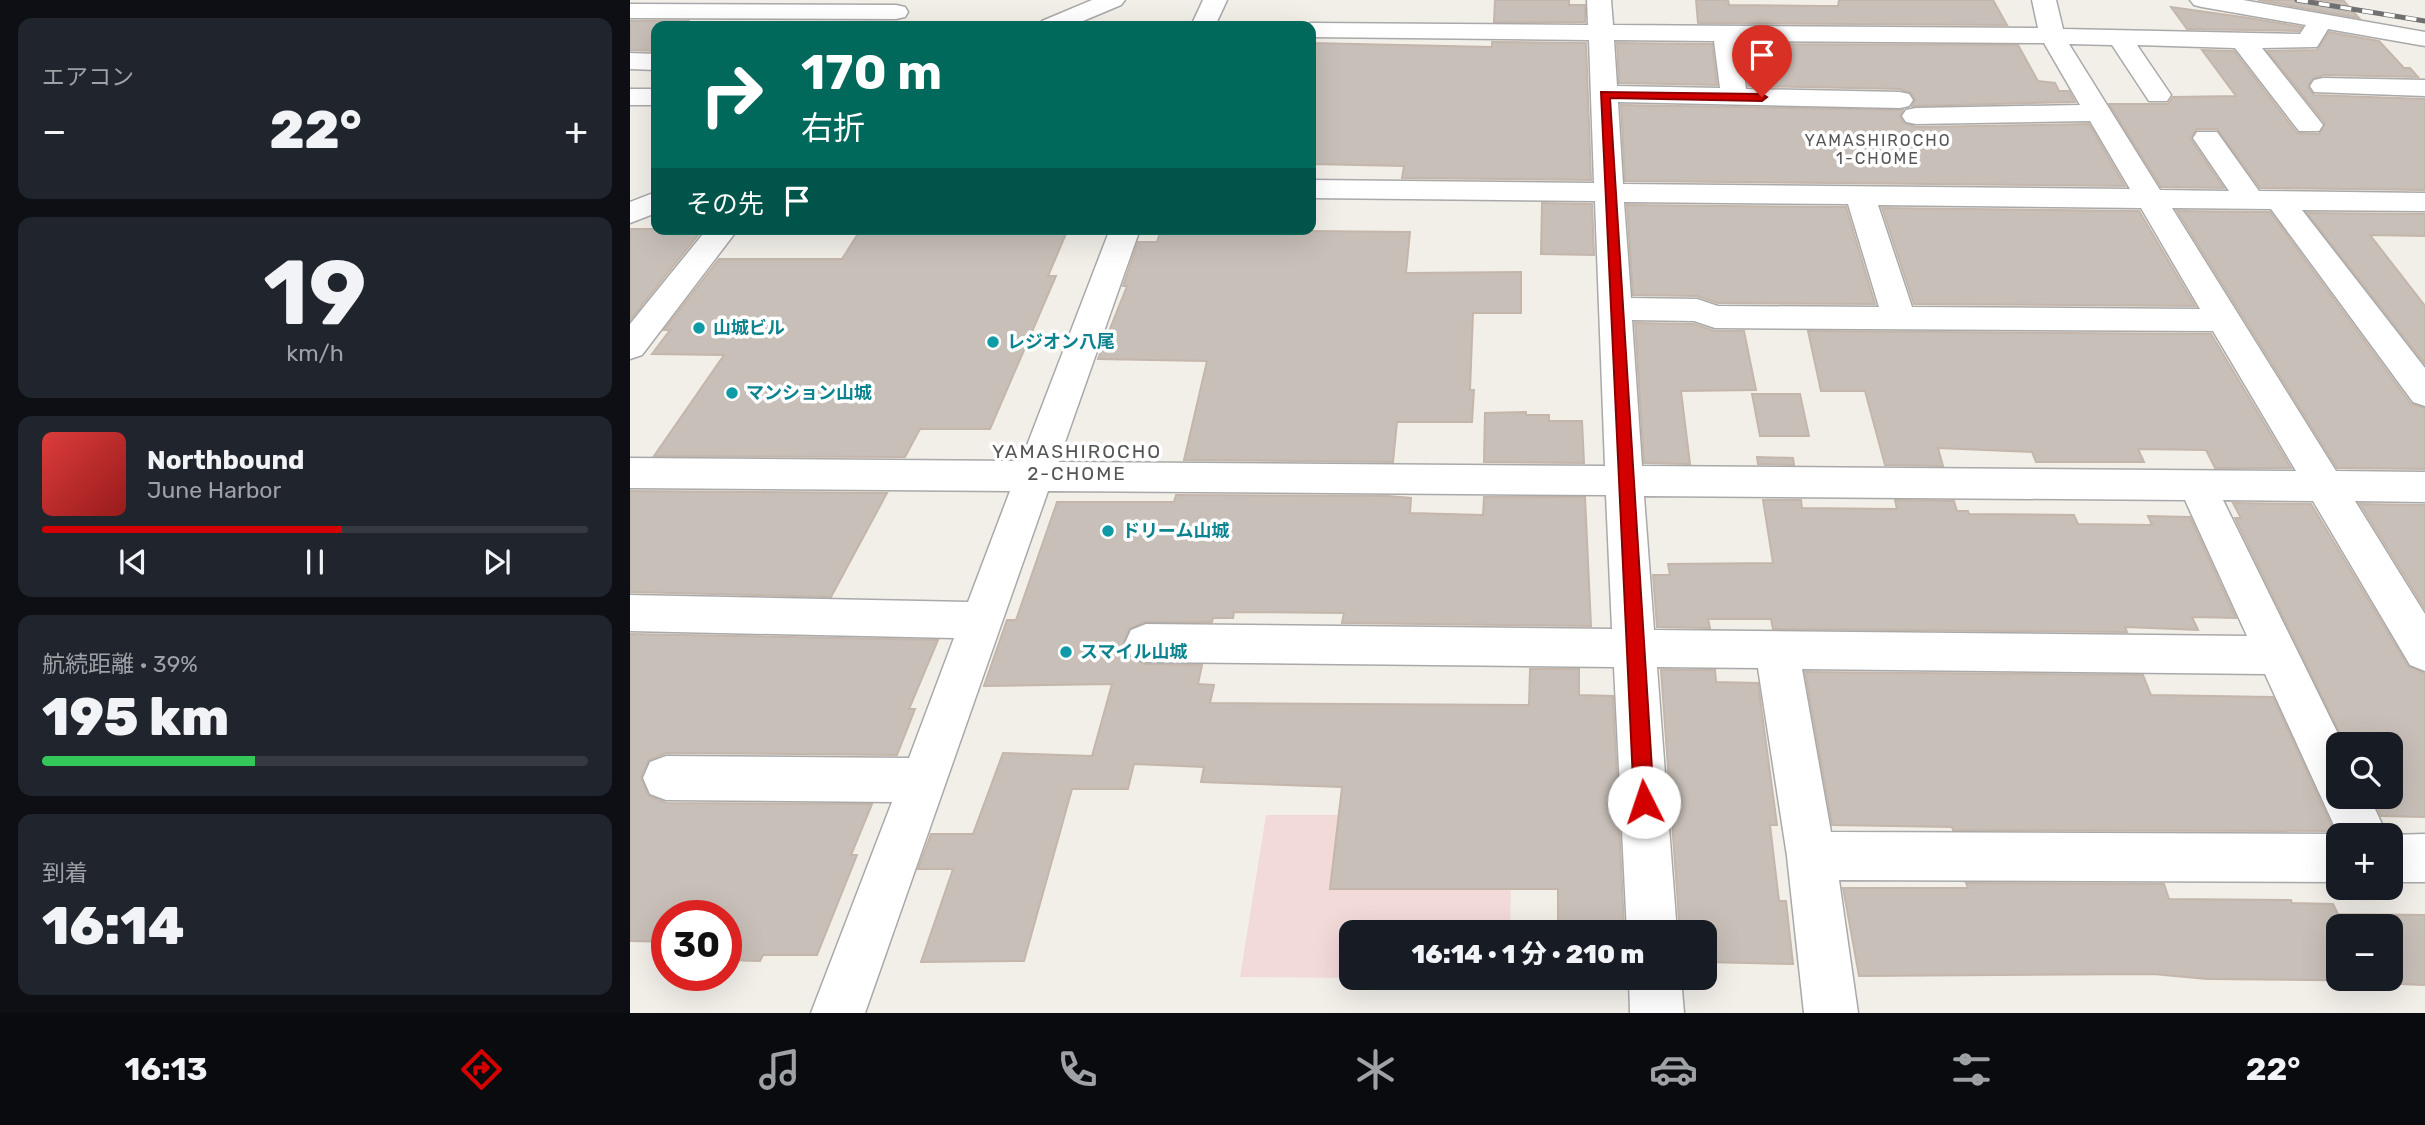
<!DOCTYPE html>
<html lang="ja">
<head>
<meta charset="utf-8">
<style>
	:root { --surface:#171b24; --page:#20242c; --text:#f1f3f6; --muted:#9ea1a6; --line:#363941; --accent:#d40000 }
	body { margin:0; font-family:Rubik,"Noto Sans JP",sans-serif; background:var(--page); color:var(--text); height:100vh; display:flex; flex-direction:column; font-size:26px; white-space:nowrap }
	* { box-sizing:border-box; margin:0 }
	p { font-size:23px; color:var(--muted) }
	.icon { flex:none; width:38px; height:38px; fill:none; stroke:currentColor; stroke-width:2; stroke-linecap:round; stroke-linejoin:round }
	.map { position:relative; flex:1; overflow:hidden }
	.drawer { display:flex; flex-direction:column; gap:18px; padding:18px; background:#0d0f14; width:630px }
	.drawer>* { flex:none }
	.top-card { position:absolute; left:21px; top:21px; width:665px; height:214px; border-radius:14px; box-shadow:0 7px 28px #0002; background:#00695c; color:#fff; overflow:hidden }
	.buttons { position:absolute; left:1696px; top:732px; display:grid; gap:14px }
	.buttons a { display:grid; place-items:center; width:77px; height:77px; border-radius:14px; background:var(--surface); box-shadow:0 7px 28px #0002; font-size:35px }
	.speed { position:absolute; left:21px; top:900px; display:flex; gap:14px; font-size:35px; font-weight:700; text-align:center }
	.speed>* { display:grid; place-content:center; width:91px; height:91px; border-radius:50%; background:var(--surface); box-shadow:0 7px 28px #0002; line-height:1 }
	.speed .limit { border:10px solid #d22; background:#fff; color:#111 }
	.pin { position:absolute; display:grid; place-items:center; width:60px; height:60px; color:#fff; margin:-72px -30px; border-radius:50% 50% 50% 0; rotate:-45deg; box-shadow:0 0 7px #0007 }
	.pin .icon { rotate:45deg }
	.me { position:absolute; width:77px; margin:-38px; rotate:356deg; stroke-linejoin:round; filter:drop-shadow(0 0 5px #0008) }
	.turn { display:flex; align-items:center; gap:24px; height:147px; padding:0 35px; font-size:32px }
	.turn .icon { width:91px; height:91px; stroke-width:2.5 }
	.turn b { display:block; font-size:49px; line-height:60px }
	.then { display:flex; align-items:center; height:66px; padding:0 35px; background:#0003; gap:14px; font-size:26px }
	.big { font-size:52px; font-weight:800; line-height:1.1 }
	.drawer .tile { flex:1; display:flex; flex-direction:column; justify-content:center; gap:10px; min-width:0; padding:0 24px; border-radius:14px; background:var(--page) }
	.drawer .dial { align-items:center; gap:0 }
	.dial b { font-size:91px; line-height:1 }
	.song { display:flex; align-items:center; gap:21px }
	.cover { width:84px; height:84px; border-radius:10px; background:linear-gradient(135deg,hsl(0 70% 55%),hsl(0 70% 35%)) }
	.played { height:7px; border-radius:4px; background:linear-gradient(90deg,var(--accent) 55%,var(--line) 55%) }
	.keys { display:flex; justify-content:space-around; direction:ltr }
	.heat { display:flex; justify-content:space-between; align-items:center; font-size:38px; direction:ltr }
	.charge { height:10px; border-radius:5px; background:linear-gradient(90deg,#34c759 39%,var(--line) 0) }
	.trip { position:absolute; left:709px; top:920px; width:378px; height:70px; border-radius:14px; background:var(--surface); box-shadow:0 7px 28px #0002; font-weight:800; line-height:70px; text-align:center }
	.dock { display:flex; height:112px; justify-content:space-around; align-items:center; background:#090b0e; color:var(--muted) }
	.dock .icon { width:49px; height:49px }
	.dock .current { color:var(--accent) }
	.dock b { font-size:32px; color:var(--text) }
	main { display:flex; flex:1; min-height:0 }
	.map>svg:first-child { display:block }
</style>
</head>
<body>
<main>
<section class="drawer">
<div class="tile"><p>エアコン</p>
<div class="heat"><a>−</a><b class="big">22°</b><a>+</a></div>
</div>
<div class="tile dial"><b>19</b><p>km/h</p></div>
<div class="tile">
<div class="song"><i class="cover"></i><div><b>Northbound</b><p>June Harbor</p></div></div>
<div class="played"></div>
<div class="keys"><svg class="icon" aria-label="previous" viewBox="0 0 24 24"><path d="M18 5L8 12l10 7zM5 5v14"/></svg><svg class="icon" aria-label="pause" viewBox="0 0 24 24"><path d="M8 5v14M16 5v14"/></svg><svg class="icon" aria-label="next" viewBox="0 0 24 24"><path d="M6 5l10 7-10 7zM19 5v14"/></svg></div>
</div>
<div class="tile"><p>航続距離 · 39%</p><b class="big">195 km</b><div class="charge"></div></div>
<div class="tile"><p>到着</p><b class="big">16:14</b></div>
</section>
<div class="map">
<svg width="1795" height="1013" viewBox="0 0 1795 1013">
	<rect width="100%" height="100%" fill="#f2efe9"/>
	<!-- commercial -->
	<path fill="#f2dad9" d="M636,815H882L880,933H721V978L610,977Z"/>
	<!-- building -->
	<g fill="#c7bfb8" stroke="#c4b6ab" stroke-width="2" fill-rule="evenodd">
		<path d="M865,0H939V5H955V22H864Z"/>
		<path d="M1066,0H1098L1099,5L1191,6H1208L1209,0H1363L1377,25L1068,23Z"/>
		<path d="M1628,0H1713L1729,18Z"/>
		<path d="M1541,7L1619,18L1672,27L1669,31L1557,29Z"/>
		<path d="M0,21H58L53,26H26V51L0,50Z"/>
		<path d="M1699,32L1749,41L1774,68H1780L1788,77L1693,75L1682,79L1678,87L1684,95L1795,99V190L1630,188L1587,129H1567L1560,138L1594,188L1531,187L1479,104H1538L1543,97L1606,96L1572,50L1604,51L1667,133L1689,134L1695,123L1637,51L1687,50Z"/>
		<path d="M862,42L956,43L961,180L772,178L774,166L681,164V43L862,47Z"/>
		<path d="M987,43L1082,44L1087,85L989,83Z"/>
		<path d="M1112,44L1388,45L1408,81L1425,83L1429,91H1439L1445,102L1282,106L1285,99L1281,93L1270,89L1118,86Z"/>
		<path d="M991,105L1273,110L1270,117L1274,123L1286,127L1459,124L1495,186L995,181Z"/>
		<path d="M912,203L962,204L964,255L911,254Z"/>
		<path d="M997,205L1216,207L1245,304L1088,303L1067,296L1003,295Z"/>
		<path d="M1252,208L1509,211L1565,306L1284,304Z"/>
		<path d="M1547,211L1640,212L1781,404L1795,408V469L1707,468Z"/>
		<path d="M1677,213L1795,214V236L1740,235L1795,306V364Z"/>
		<path d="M0,229H73L0,320Z"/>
		<path d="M237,229H438L418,276H426L360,429H290L275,457L24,456L94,355L22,354L40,330H34L89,259H212L229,232Z"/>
		<path d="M531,229L678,234V231L780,232L776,273L891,272V313H843L840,390H844L842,422H767L763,462L554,460L577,361L468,359L497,286H493L508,242H527Z"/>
		<path d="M1005,323L1064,324L1085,331H1114L1126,390L1051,391L1060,464L1014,463Z"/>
		<path d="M1178,331L1581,334L1661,468H1585L1576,450L1508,449L1514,462H1406L1402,452L1308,448L1313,466L1255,465L1235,391H1191Z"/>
		<path d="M1122,394H1170L1179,436H1130Z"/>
		<path d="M896,412V415H919V421H952L954,463L854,462L855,413Z"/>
		<path d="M1127,457L1163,458L1164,465L1128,464Z"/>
		<path d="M0,491L257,493L201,597L0,592Z"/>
		<path d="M546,495L758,496L781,498L780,513L853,515L854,497H955L961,626L712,623L714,613L604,612L603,618H583L582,622H515L499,629L493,644L500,658L515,664L572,665L568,684L584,685L580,703L899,705L900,669H949V695L983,696L994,927L928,926V889H700L712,787L571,782L574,767L504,764L498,789H442L394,961L291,962L323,869H288L301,834H343L373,753L462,756L482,684L354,686L377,620H386L427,502H544Z"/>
		<path d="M1133,500H1171L1172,508L1267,509L1265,500L1324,501L1327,511H1338L1339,514L1444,515L1448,524L1522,525L1518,516L1560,517L1606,618L1562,617L1568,630L1495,627L1497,632L1143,629L1141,619H1078L1080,628L1027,627L1023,575H1040L1038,564L1143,563Z"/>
		<path d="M1603,503L1681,504L1778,666L1795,673V817L1751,816L1742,796H1760V744H1715L1605,518H1611Z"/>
		<path d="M1730,504L1795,505V609Z"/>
		<path d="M0,634L308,640L279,709H285L267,755L36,753L19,760L11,777L18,795L36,803L242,804L221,855H227L187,955H133L130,961L96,960V915H37V942L0,941Z"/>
		<path d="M1031,670H1085L1086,682L1128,683L1147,825H1140L1149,901H1156L1163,964L1074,962V933H1050Z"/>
		<path d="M1175,672L1513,675L1521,695L1643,697L1704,831L1323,830L1322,827L1202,825Z"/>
		<path d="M1336,883L1534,884L1539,899L1661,900L1662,903L1703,904L1708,914L1795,915V985L1769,984L1767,981L1577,979L1523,974L1229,976L1213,888H1338ZM1708,926H1760V978H1708Z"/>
	</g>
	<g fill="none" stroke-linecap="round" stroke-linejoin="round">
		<!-- minor casing -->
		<g stroke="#a9a9a9" stroke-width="3">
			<g id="minor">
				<path d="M462,0H495L491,5L441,26H409L412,21Z"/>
				<path d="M573,0H597L585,26H561Z"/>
				<path d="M957,0H981L983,25L1408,28L1402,0H1426L1433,29L1670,34L1676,25L1572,7L1564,5L1560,0H1613L1795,32V46L1698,29L1687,47L1632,48L1693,125L1689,131H1669L1605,48L1507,45L1541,95L1537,101H1519L1482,45L1439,44L1530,190L1599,191L1563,138L1567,132H1587L1629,191L1795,193V211L1672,210L1795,368V406L1783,402L1641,209L1542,208L1706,471L1795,472V502L1725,501L1795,614V671L1780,665L1683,501L1593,500L1713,744H1708V796H1739L1757,835H1708V882L1209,880L1228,1013H1174L1157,856L1128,668L1027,667L1047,933H997L984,667L516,662L501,656L495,643L501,630L516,624L982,629L976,495L418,491L235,1013H181L262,802L36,800L20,794L13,778L20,762L36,756L279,758L324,638L0,631V595L338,602L380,491L0,488V458L391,461L480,229H510L428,462L975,466L965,201L681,198V180L964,183L959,40L681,37V26H671L681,23L958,25ZM984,40L1084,41L1090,88L987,86ZM1109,41L1414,43L1450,105L1286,108L1276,110L1272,116L1276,122L1286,124L1460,121L1500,189L993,184L988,102L1270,108L1279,106L1283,100L1279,94L1270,92L1116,89ZM994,202L1218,204L1249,307L1088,306L1067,299L1001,298ZM1248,205L1511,208L1570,309L1282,307ZM1002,320L1064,321L1085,328L1583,331L1666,471L1012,466ZM1014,496L1555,500L1617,636L1024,630ZM1172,669L1635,674L1708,834L1201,832Z"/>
				<path d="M0,4L266,5L275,7L278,12L275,17L266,19L0,18Z"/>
				<path d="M0,53L26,54V70L0,69Z"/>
				<path d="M1693,78L1795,80V96L1684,92L1680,86L1684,80Z"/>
				<rect x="0" y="89" width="26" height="16"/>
				<path d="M26,192V213L0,223V202Z"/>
				<path d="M77,229H108L12,355L0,359V324Z"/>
				<path d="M1795,834V882H1760V835H1757Z"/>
				<path d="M999,978H1051L1054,1013H1000Z"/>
			</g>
		</g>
		<!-- minor -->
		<use href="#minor" fill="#fff" fill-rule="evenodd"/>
		<!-- rail casing -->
		<g stroke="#707070" stroke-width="5">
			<path id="rail" d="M1667,0L1795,21"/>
		</g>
		<!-- rail -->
		<use href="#rail" stroke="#fff" stroke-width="3.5" stroke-dasharray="11" stroke-linecap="butt"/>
	</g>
	<!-- route -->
	<path fill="#d40000" stroke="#8a0000" stroke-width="2" d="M971,92L1132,94L1137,97L1132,101L980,98L1024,802L1021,809L1014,812L1007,809L1004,802Z"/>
	<!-- markers -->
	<g fill="#0f9aa8" stroke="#fff" stroke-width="2.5">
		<circle cx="69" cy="328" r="7"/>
		<circle cx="363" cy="342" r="7"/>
		<circle cx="102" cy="393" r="7"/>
		<circle cx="478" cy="531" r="7"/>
		<circle cx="436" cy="652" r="7"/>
	</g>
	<g text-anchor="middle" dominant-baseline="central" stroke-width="7" stroke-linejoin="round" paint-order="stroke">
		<!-- far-neighbourhood labels -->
		<g font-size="16" letter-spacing="2" fill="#555" stroke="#fff">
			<text x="1248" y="140">YAMASHIROCHO<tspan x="1248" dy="18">1-CHOME</tspan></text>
		</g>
		<!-- culture labels -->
		<g font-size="18" font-weight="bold" fill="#0d838f" stroke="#fff" text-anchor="start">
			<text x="83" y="328">山城ビル</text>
			<text x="377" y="342">レジオン八尾</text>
			<text x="116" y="393">マンション山城</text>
			<text x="492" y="531">ドリーム山城</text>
			<text x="450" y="652">スマイル山城</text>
		</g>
		<!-- neighbourhood labels -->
		<g font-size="19" letter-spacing="2" fill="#555" stroke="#fff">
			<text x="447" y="451">YAMASHIROCHO<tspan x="447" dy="22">2-CHOME</tspan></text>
		</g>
	</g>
</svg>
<div class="buttons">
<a><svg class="icon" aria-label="search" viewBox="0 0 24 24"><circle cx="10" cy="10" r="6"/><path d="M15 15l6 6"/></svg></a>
<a>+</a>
<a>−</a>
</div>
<div class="speed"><div class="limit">30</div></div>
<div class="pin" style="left:1132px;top:97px;background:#d93025"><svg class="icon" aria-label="arrive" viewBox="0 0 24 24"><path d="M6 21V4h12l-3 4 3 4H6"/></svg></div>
<svg class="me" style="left:1014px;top:802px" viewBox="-20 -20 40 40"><circle r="19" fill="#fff"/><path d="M0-13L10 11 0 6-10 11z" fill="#d40000"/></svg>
<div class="trip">16:14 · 1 分 · 210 m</div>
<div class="top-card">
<div class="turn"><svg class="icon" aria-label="right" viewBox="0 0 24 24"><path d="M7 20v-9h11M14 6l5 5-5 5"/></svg><div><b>170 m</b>右折</div></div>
<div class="then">その先<svg class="icon" aria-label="arrive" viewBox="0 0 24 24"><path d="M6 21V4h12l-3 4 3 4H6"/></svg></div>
</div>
</div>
</main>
<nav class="dock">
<b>16:13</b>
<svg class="icon current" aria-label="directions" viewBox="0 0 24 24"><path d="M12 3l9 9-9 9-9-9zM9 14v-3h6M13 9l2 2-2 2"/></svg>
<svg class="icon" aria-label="music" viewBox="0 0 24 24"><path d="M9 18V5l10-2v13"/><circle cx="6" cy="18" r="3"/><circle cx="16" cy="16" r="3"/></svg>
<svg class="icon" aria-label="phone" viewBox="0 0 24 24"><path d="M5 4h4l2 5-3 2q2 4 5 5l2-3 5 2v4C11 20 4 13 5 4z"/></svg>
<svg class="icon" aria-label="climate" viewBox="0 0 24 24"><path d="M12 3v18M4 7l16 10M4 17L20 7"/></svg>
<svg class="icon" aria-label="car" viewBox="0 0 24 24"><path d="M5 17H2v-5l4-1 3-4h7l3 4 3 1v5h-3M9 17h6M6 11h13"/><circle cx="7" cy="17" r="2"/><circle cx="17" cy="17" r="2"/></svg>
<svg class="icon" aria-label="filters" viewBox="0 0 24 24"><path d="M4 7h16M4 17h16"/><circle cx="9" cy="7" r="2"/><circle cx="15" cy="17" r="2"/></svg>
<b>22°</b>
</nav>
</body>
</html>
